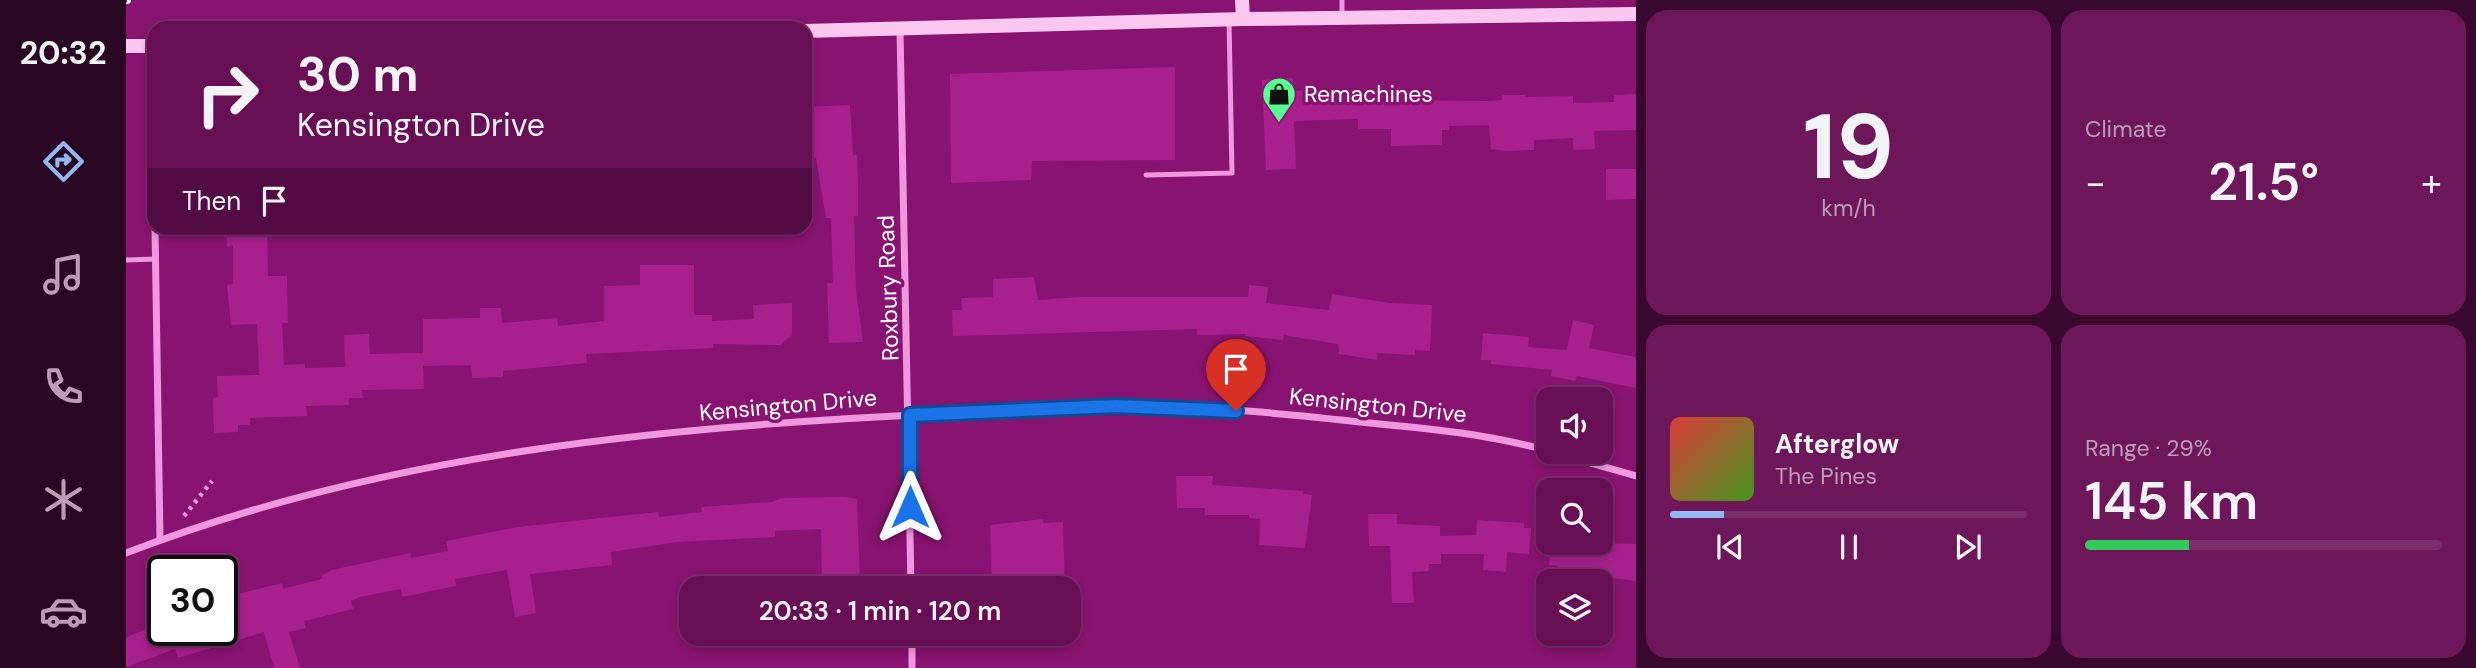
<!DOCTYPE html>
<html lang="en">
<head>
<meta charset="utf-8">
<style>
	:root { --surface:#670e54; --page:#6d175a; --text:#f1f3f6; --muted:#bd9cb8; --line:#7a2e6b; --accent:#90b9f0 }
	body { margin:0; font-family:"DM Sans",sans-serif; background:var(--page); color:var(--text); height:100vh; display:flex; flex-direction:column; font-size:26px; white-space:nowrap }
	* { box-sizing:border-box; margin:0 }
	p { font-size:23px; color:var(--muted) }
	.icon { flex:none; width:38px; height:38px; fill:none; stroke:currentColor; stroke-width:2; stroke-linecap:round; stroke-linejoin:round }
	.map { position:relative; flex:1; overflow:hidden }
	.side { display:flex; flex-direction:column; gap:10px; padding:10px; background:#39082e; width:840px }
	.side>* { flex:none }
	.top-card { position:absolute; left:21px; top:21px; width:665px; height:214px; border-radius:21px; box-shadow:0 4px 10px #0003,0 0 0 2px var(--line); background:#670e54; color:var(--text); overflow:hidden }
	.tools { position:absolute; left:1410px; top:387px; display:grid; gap:14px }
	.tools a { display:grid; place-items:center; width:77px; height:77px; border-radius:14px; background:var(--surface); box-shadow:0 4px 10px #0003,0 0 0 2px var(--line); font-size:35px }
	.speed { position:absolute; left:21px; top:555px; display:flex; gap:14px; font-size:35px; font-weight:700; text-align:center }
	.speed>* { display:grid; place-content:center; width:91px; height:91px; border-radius:50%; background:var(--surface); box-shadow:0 4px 10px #0003,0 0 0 2px var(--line); line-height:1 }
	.speed .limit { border:4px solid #111; border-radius:10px; background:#fff; color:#111 }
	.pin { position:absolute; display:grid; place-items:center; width:60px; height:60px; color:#fff; margin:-72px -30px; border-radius:50% 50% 50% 0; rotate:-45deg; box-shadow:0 0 7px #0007 }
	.pin .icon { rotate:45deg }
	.me { position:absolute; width:77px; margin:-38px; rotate:0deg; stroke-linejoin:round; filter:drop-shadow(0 0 5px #0008) }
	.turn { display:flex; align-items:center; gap:24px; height:147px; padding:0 35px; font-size:32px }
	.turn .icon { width:91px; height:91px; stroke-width:2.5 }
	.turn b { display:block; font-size:49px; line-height:60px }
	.then { display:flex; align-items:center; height:66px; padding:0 35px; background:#0003; gap:14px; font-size:26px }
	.big { font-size:52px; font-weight:600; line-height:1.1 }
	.side .widget { flex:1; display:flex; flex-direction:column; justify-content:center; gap:10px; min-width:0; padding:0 24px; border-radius:21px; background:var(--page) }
	.side .dial { align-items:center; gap:0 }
	.dial b { font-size:91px; line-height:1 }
	.song { display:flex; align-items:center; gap:21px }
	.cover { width:84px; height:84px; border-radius:10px; background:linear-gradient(135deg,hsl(0 70% 55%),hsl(100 70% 35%)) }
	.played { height:7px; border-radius:4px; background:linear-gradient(90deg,var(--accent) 15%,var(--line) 15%) }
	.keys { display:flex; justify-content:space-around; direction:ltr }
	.heat { display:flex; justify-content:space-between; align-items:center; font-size:38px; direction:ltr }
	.charge { height:10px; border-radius:5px; background:linear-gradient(90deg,#34c759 29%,var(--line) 0) }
	.side .tiles { flex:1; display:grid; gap:10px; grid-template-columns:repeat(2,1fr) }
	.trip { position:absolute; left:553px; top:576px; width:402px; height:70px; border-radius:21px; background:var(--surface); box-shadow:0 4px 10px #0003,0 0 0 2px var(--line); font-weight:600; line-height:70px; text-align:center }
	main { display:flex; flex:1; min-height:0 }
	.tab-bar { display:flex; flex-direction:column; width:126px; justify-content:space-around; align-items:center; background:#290622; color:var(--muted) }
	.tab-bar .icon { width:49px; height:49px }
	.tab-bar .current { color:var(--accent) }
	.tab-bar b { font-size:32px; color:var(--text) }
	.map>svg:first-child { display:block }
</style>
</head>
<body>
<main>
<nav class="tab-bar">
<b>20:32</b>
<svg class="icon current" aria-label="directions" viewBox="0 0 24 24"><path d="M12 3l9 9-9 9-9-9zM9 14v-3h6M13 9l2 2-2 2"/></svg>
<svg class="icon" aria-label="music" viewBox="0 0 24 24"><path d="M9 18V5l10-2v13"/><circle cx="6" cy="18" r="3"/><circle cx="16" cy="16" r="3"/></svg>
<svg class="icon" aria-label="phone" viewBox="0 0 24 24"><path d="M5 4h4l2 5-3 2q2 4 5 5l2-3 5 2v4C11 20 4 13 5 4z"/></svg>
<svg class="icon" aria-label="climate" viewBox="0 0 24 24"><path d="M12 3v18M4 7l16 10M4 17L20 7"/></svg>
<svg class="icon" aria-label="car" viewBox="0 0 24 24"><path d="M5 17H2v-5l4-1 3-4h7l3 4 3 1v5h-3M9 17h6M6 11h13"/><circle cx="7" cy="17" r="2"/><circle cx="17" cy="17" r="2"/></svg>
</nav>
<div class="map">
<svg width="1510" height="668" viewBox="0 0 1510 668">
	<rect width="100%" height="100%" fill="#891370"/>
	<!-- building -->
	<g fill="#a8208d">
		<path d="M1049,67V160L906,161L905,180L825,183L824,74Z"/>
		<path d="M1167,78V91L1218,90V98L1257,100L1362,101L1376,100V95H1399V97L1447,96V103L1488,102V95L1510,94V130L1468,131L1469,149L1447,150V138L1408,140V150L1380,151L1365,149L1363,125L1323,126V130H1316V145L1265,146V129H1232V119L1168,121L1170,169L1140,170L1136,80Z"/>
		<path d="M724,105L727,155H731L732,180V216H728L730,291L737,342L703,343L701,283H707L705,218H700L690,158L679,159V107Z"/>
		<path d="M1480,169H1510V199L1480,200Z"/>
		<path d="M100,228H141L142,276H161L162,323H156L158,365L179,364V368L219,367L218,335L243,334L244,354L297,353V319L354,318V308H375L376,323L431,318L432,326L478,321V286L514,285V265H568V315H586V321L628,319L627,305L666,303V335L654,345L587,344V348L460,354L461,363L377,371V377L346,378L345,365L297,366L298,389L236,390L237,398H223V405L180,406L181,416L124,418V425H112V432L88,433L87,398L92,397L91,376L133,375L131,324L105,325L101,285L107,284V246L101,247Z"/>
		<path d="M908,277L912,300L952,297H1122L1123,285L1142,287L1140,303L1203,310L1206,294L1264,303L1306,305L1304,351L1289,350V355L1251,353V360L1213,354L1212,344L1158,335L1157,340L1119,336V334L1071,335V329L827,336L826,310H836L835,298L867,297V279Z"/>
		<path d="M1447,320L1468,325L1463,348L1510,357V388L1451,376L1449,381L1425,376L1426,370L1365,364V360H1355L1357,333L1403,337L1402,347L1441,350Z"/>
		<path d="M1050,476H1087L1086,485L1177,491V494L1186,495L1179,548L1133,545L1134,519L1123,518V515H1079V508H1051Z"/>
		<path d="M719,497L731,499L734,582H696L695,529L649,531V537L551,542L485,552L486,565L404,574L410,613L389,617L381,570L329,579L330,586L276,597L275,589L234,597L225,601L227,609L178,621L180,628L163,632L174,668H148L138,632L52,658L49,649L0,667V637L37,623V630H96V604L105,602L104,596L156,583L157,589L196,579V575L206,570L284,553L285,558L322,551L320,541L392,527L484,517L532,512L533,517L576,512L575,507L646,502L656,498Z"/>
		<path d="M1242,514H1271V524L1314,526V536L1350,535L1351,520L1398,523V528H1405L1403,554L1381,552L1380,572L1357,570L1358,554H1315V564H1303V571L1286,572L1288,603H1266L1264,546H1243Z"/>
		<path d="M917,519V523L937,522L939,588H866L864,525Z"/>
		<path d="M1425,542L1510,544V581L1458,574L1457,581H1431L1432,566L1423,565Z"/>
	</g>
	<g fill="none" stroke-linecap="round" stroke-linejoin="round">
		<!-- path -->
		<path stroke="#f098df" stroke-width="4.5" stroke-dasharray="3.5 5" stroke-linecap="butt" d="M58,516L86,481"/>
		<!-- lane -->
		<g stroke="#f098df" stroke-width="5">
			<path d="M1216,0V15"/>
			<path d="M1020,175L1106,173L1103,20"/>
			<path d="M0,260L29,259"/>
		</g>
		<!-- street -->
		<g stroke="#f098df" stroke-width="7">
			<path d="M774,30L785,588"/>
			<path d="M26,46L28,164"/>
			<path d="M29,228L34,539"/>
			<path d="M1426,452L1510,476"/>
			<path d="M0,553C264,451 552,425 832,413C885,411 938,406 991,406C1075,405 1161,414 1244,423C1307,429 1361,434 1423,451"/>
			<path d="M786,634V668"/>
		</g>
		<!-- secondary -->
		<g stroke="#fbc6f0" stroke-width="14">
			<path d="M1116,0L1117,19"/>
			<path d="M679,31L1117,19L1510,14"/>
			<path d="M0,46H28"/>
		</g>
		<!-- rail casing -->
		<g stroke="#fff" stroke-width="8">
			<path id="rail" d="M0,0H1"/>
		</g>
		<!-- rail -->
		<use href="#rail" stroke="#891370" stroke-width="5" stroke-dasharray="16" stroke-linecap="butt"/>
	</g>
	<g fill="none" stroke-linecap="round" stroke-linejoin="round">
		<!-- route casing -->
		<g stroke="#114b97" stroke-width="18">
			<path id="route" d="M784,507V415L990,406L1110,411"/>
		</g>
		<!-- route -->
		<use href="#route" stroke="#1a73e8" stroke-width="12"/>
	</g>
	<!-- icons -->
	<defs>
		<g id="shop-pin" transform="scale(1.75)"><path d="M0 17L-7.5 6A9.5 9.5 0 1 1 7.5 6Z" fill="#57ff93" stroke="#891370"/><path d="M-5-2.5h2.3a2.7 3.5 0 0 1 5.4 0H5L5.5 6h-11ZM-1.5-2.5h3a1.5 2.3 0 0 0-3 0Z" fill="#111"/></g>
	</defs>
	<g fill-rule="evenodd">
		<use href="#shop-pin" x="1153" y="94"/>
	</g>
	<g text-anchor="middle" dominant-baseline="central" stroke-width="7" stroke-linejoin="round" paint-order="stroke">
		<!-- poi labels -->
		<g font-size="23" fill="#fff" stroke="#891370" text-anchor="start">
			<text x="1178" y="94">Remachines</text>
		</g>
		<!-- street labels -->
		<g font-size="23" fill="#fff" stroke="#891370">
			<text transform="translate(762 288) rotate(-92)">Roxbury Road</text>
			<text transform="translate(662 405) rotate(-5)">Kensington Drive</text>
			<text transform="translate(1252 405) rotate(6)">Kensington Drive</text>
		</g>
	</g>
</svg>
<div class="tools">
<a><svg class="icon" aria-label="sound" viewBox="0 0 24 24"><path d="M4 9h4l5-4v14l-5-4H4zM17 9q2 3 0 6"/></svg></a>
<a><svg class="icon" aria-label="search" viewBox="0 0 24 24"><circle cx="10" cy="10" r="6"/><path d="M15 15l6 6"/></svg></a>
<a><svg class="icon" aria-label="layers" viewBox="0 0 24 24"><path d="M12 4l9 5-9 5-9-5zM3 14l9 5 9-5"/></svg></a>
</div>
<div class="speed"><div class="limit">30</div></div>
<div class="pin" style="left:1110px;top:411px;background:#d93025"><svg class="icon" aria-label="arrive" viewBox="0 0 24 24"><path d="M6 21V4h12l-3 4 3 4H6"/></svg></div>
<svg class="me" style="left:784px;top:507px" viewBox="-20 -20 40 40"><path d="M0-17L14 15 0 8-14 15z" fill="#1a73e8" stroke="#fff" stroke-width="4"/></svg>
<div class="trip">20:33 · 1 min · 120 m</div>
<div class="top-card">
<div class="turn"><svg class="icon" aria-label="right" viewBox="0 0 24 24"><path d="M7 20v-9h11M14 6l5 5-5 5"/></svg><div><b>30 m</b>Kensington Drive</div></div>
<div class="then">Then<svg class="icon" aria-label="arrive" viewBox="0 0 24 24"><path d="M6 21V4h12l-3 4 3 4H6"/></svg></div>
</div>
</div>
<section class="side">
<div class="tiles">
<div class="widget dial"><b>19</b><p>km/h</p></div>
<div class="widget"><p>Climate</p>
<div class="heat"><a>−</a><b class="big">21.5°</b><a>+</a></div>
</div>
<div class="widget">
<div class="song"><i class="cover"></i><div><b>Afterglow</b><p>The Pines</p></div></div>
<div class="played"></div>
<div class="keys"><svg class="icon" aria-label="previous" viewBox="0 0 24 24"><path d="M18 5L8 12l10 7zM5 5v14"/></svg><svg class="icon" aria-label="pause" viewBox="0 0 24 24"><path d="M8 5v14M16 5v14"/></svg><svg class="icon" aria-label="next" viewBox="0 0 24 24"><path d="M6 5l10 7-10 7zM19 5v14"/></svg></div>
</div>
<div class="widget"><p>Range · 29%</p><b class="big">145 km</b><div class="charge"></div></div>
</div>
</section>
</main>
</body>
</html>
